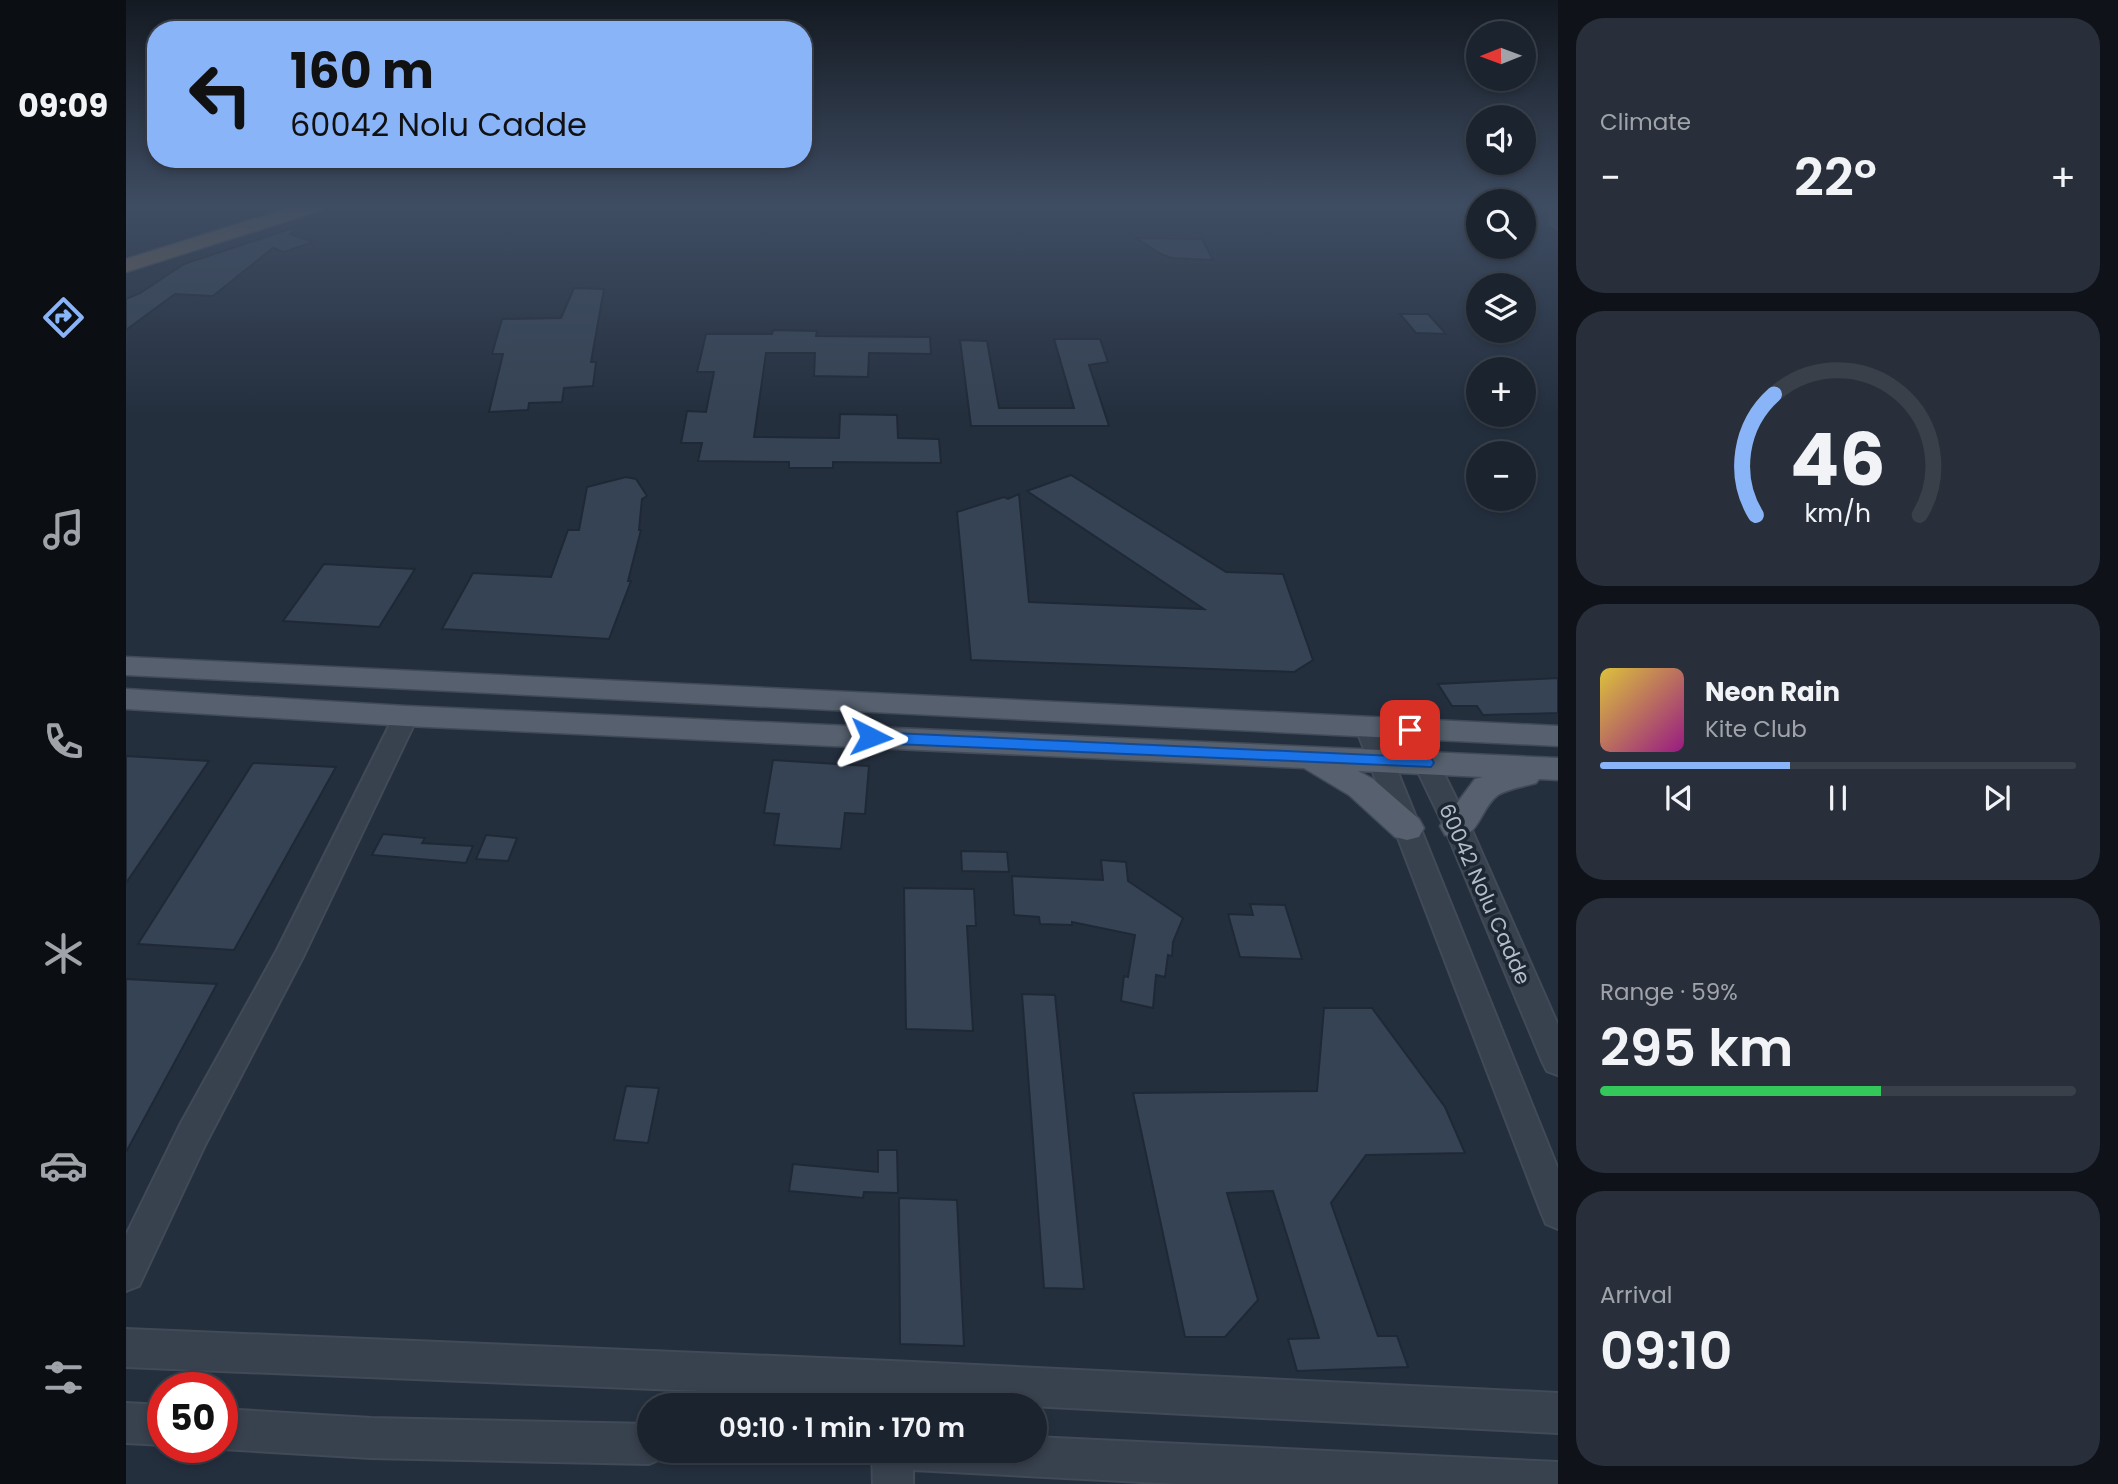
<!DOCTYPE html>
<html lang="en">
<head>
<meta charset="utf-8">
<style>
	:root { --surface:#1b232e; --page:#282f3a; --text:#f1f3f6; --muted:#a0a4aa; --line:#39404a; --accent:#8ab4f8 }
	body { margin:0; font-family:Poppins,sans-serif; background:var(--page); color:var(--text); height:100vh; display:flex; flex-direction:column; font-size:26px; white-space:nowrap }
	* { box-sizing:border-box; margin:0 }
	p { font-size:23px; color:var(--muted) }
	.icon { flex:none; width:38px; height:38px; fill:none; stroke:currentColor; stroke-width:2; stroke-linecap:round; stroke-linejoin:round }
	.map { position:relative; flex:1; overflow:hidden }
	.details { display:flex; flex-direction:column; gap:18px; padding:18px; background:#0f1319; width:560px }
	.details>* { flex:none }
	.top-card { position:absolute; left:21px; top:21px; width:665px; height:147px; border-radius:28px; box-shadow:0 4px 10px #0003,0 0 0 2px var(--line); background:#8ab4f8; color:#111; overflow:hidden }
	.needle { width:46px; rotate:269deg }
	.buttons { position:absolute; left:1340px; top:21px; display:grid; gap:14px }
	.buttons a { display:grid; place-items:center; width:70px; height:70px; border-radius:50%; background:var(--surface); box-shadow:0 4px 10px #0003,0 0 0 2px var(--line); font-size:35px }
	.speed { position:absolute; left:21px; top:1372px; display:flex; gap:14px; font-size:35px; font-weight:700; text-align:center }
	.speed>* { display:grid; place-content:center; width:91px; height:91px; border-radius:50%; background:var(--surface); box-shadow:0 4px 10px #0003,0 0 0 2px var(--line); line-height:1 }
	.speed .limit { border:10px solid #d22; background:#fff; color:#111 }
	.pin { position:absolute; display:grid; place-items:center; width:60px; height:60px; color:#fff; margin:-30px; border-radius:14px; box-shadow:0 4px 10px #0006 }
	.me { position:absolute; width:77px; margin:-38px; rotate:93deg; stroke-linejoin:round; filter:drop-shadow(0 0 5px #0008) }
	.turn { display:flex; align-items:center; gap:24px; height:147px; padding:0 28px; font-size:32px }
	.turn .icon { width:91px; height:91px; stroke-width:2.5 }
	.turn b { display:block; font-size:49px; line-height:60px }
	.big { font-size:52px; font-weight:600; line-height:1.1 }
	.details .widget { flex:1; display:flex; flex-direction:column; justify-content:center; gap:10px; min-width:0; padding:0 24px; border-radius:28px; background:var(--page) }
	.details .dial { align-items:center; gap:0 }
	.dial svg { height:182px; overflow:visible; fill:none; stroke:var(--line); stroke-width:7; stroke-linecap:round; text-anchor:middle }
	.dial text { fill:var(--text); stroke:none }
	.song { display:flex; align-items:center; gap:21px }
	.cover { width:84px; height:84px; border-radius:10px; background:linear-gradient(135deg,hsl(50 70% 55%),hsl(310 70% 35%)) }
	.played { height:7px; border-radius:4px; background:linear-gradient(90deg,var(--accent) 40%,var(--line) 40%) }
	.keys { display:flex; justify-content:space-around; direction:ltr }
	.heat { display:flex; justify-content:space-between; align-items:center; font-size:38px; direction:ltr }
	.charge { height:10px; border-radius:5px; background:linear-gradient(90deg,#34c759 59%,var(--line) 0) }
	.trip { position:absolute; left:511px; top:1393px; width:410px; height:70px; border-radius:35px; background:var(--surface); box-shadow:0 4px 10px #0003,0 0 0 2px var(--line); font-weight:600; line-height:70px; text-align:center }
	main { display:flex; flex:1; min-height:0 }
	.dock { display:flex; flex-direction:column; width:126px; justify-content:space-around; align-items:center; background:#0b0e12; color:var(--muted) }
	.dock .icon { width:49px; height:49px }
	.dock .current { color:var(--accent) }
	.dock b { font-size:32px; color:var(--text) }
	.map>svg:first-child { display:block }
</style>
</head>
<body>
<main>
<nav class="dock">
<b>09:09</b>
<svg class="icon current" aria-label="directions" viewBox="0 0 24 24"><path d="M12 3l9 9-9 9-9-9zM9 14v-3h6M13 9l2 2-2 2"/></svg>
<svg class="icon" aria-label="music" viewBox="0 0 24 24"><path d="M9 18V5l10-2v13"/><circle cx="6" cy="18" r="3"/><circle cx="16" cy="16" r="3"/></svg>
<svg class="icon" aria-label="phone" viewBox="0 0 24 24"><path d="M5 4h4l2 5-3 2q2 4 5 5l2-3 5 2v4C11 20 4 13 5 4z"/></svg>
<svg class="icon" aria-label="climate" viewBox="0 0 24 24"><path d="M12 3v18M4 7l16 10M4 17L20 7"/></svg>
<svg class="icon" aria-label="car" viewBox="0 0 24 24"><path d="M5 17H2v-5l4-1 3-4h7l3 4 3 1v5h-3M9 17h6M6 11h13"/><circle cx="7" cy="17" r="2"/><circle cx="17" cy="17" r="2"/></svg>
<svg class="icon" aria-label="filters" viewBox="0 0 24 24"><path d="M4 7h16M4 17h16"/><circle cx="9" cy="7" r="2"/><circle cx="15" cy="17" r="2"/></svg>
</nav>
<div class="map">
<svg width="1432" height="1484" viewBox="0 0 1432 1484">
	<rect width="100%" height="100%" fill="#242f3e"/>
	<!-- building -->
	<g fill="#364354" stroke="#1f2835" stroke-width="2">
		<path d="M167,228L169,231L164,234L187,242L158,252L147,248L87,296L49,294L0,330V299L14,293L58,264Z"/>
		<path d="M1010,238L1076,239L1087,260L1046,258L1035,254Z"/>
		<path d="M448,288L478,289L465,362H470L467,386L438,388L436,402L403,403L402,410L363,412L377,354H366L376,319L435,318Z"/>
		<path d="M1274,314H1302L1320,334L1290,333Z"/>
		<path d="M647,330L691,331L690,336L804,337L805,354L743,353L742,377L688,376L689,353H640L628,437L713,438L714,414L771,415L772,438L813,439L815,463L707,462V468H663V462L572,461L576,443H555L561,411L580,412L588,372H571L580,334H646Z"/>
		<path d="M928,339H974L982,362L963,365L983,426H845L834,340L861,341L873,408H948Z"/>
		<path d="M945,475L1100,572L1157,574L1187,660L1168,672L845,660L831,512L878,497L882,499L893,494L903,602L1078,609L901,491Z"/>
		<path d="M500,477L510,479L521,496L516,499L513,530H515L502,581H505L483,639L316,629L347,573L425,577L442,530H453L461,487Z"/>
		<path d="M198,564L289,569L253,627L157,621Z"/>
		<path d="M1432,678V713L1357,715L1351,706H1326L1312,684Z"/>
		<path d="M0,756L83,761L0,883Z"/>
		<path d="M647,760L743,766L739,814L719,813L715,849L648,845L653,814L638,813Z"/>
		<path d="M127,763L210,767L108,950L12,944Z"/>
		<path d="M257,834L299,838L296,843L347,846L340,863L246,855Z"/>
		<path d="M360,835L391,838L382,861L350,859Z"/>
		<path d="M835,851L881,852L883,872L836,871Z"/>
		<path d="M975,860L1000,862L1002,881L1057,918L1047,942L1046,956L1042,955L1039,977L1030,975L1027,1008L995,1001L998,976L1002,977L1009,935L946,922V925L914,924L913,917L888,915L886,876L977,880Z"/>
		<path d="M778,888L848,889L850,926H841L847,1031L780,1029Z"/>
		<path d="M1124,904L1159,905L1176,959L1114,957L1102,914L1127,915Z"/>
		<path d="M0,979L91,984L0,1152Z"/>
		<path d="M896,994L929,995L958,1289L918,1288Z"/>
		<path d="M1198,1008H1246L1319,1107L1339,1153L1240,1155L1205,1203L1252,1336H1271L1282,1367L1171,1371L1162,1339L1193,1338L1147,1191L1101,1193L1132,1300L1099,1337H1059L1007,1093L1191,1091Z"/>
		<path d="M500,1086L533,1088L522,1143L488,1140Z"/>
		<path d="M752,1150H771L772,1193L738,1192L737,1198L663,1191L667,1164L752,1172Z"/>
		<path d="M773,1198L831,1200L838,1346L774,1344Z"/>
	</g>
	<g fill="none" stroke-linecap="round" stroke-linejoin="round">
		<!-- minor casing -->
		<g stroke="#414a57" stroke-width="4">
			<g id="minor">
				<path d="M1423,206H1432V228L1425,224Z"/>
				<path d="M280,708L288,710L292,716L178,955L79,1145L13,1286L0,1291V1235L55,1123L151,950L268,716L272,710Z"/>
				<path d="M1242,720L1251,722L1254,728L1432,1169V1229L1420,1224L1415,1212L1230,728L1233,722Z"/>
				<path d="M1284,722L1293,724L1344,826L1432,1025V1075L1421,1071L1416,1061L1318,826L1272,730L1275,724Z"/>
				<path d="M0,1329L765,1361L1432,1393V1433L785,1400L784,1405H746L745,1398L0,1367Z"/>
				<path d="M0,1403L37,1405V1445L0,1443Z"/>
				<path d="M96,1409L245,1418L523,1424V1451H540L537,1458L523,1464L245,1458L96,1449L92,1447H96Z"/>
				<path d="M908,1437L1432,1462V1484H1054L787,1470V1484H747L746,1451H908Z"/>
			</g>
		</g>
		<!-- major casing -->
		<g stroke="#414a57" stroke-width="3">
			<g id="major">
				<path d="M0,657L1432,726V746L0,675Z"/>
				<path d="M0,689L280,706L1432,758V780L1413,779L1410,783C1400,786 1382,789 1372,795C1351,811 1354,845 1319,835L1314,826L1349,779L1357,777L1232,771L1247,779L1293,819L1298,828L1293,837L1281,840L1269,837L1223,795L1178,768L280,726L0,709Z"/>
			</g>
		</g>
		<!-- highway casing -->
		<g stroke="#434c59" stroke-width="3">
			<path id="highway" d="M169,206H198L196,210L0,272V259Z"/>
		</g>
		<!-- minor -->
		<use href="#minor" fill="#38414e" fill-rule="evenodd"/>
		<!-- major -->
		<use href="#major" fill="#56606e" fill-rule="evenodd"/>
		<!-- highway -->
		<use href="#highway" fill="#746855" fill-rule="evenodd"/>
	</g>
	<!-- sky -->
	<linearGradient id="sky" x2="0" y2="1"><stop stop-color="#141a22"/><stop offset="0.5" stop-color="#3f4d63"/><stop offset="1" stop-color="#3f4d63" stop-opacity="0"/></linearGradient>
	<rect width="1432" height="414" fill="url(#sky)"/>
	<!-- route -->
	<path fill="#1a73e8" stroke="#114b97" stroke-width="2" d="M1284,725L1292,730L1308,763L1305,767L745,743L737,737L745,732L1289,757L1276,730Z"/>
	<g text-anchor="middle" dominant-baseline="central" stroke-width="7" stroke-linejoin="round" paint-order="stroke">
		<!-- street labels -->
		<g font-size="21" fill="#b4bcc9" stroke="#1d2633">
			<text transform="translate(1359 894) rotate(66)">60042 Nolu Cadde</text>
		</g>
	</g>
</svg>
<div class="buttons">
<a><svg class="needle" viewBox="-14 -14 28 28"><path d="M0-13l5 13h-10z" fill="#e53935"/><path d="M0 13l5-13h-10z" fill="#a0a4aa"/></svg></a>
<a><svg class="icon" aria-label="sound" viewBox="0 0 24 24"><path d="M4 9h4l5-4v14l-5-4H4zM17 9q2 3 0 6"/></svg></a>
<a><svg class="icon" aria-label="search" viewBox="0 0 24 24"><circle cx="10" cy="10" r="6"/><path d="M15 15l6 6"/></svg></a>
<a><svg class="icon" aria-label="layers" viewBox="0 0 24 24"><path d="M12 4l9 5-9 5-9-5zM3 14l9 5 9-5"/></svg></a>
<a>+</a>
<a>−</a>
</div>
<div class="speed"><div class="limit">50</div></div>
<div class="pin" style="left:1284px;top:730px;background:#d93025"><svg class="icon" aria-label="arrive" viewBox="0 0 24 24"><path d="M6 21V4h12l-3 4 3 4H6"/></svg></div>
<svg class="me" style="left:745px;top:737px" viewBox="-20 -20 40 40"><path d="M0-17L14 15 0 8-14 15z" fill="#1a73e8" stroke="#fff" stroke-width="4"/></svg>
<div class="trip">09:10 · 1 min · 170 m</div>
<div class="top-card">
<div class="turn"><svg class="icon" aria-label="left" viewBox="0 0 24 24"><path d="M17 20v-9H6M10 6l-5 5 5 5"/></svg><div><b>160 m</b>60042 Nolu Cadde</div></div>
</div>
</div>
<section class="details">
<div class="widget"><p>Climate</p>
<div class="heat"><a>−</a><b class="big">22°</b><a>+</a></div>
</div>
<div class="widget dial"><svg viewBox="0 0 100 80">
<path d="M14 69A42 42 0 1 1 86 69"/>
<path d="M14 69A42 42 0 0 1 22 16" stroke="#8ab4f8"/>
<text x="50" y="56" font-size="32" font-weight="700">46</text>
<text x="50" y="72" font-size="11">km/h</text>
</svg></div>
<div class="widget">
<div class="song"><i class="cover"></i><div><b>Neon Rain</b><p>Kite Club</p></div></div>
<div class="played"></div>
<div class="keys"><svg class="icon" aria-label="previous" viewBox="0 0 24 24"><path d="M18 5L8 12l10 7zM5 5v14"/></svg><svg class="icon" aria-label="pause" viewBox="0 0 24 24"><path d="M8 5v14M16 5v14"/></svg><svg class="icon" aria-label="next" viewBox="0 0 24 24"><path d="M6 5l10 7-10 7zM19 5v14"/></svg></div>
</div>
<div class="widget"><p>Range · 59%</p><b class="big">295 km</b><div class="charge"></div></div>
<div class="widget"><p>Arrival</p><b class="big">09:10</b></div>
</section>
</main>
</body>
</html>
